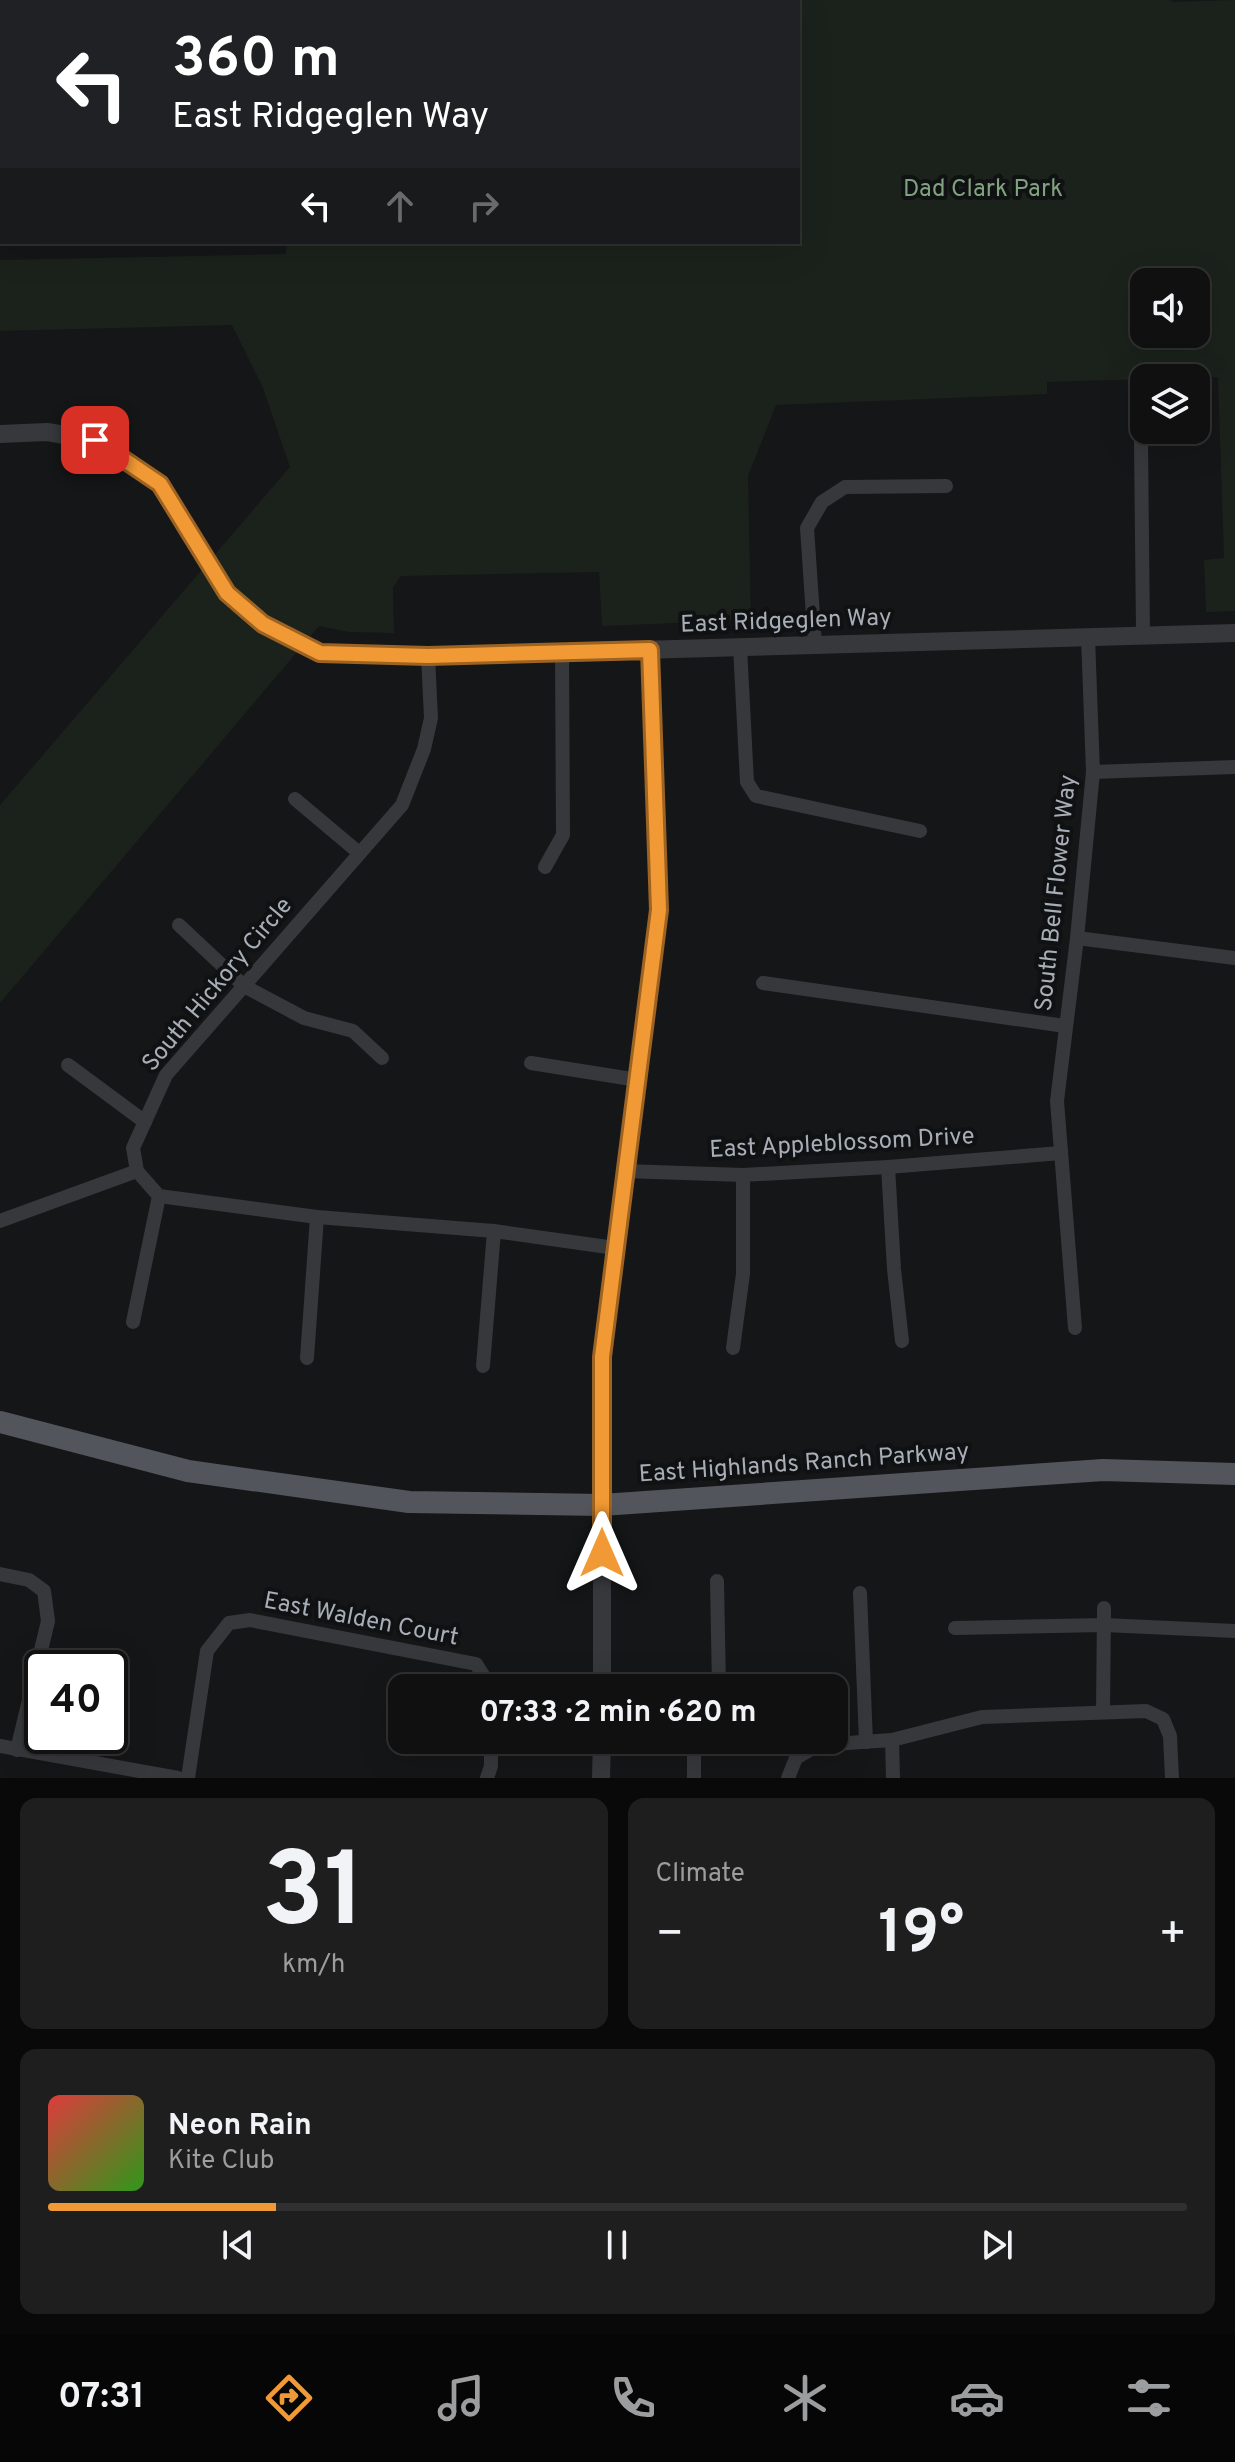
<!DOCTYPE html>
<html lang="en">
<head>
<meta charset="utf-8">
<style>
	:root { --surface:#101011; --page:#1e1e1f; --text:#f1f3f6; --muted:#9c9d9f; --line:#303031; --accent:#f19934 }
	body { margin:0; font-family:Overpass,sans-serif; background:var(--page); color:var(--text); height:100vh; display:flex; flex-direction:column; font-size:30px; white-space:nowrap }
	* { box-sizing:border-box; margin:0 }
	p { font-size:26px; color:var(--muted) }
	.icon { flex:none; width:44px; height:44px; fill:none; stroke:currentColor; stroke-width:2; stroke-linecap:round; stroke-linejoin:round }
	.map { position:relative; height:1778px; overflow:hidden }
	.details { display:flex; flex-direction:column; gap:20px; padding:20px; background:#090909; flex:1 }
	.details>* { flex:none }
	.banner { position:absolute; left:0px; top:0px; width:800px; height:244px; box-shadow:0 8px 32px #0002,0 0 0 2px var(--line); background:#202124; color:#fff; overflow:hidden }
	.tools { position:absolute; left:1130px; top:268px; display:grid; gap:16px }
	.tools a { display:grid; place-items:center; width:80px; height:80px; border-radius:16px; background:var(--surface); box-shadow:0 8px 32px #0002,0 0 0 2px var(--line); font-size:40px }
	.speed { position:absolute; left:24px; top:1650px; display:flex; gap:16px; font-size:40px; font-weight:700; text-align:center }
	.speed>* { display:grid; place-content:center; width:104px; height:104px; border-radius:50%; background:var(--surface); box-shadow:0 8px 32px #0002,0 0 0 2px var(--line); line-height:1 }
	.speed .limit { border:4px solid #111; border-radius:12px; background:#fff; color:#111 }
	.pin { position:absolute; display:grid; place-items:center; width:68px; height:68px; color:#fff; margin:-34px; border-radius:16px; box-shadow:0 4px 12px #0006 }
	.me { position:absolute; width:88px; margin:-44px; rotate:0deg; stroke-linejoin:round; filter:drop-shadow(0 0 6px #0008) }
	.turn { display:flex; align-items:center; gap:28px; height:168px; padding:0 40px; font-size:36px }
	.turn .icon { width:104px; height:104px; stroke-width:2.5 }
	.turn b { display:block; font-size:56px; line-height:68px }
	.lanes { display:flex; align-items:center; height:76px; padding:0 40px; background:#0003; justify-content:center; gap:40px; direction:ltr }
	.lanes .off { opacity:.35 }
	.big { font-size:60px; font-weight:700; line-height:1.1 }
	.details .card { flex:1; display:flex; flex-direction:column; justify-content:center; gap:12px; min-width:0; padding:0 28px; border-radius:16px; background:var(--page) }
	.details .dial { align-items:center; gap:0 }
	.dial b { font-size:104px; line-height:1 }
	.song { display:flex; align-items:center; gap:24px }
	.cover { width:96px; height:96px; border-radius:12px; background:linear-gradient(135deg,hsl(0 70% 55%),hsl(110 70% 35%)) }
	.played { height:8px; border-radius:4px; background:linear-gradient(90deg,var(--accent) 20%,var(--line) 20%) }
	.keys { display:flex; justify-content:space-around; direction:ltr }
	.heat { display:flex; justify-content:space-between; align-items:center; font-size:44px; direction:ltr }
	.details .tiles { flex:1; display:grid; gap:20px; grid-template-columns:1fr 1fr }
	.card:last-child { grid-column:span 2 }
	.trip { position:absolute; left:388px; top:1674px; width:460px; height:80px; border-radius:16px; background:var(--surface); box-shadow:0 8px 32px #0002,0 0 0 2px var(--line); font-weight:700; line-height:80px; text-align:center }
	.tab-bar { display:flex; height:128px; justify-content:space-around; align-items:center; background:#060607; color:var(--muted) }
	.tab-bar .icon { width:56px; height:56px }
	.tab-bar .selected { color:var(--accent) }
	.tab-bar b { font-size:36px; color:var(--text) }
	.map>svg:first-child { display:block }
</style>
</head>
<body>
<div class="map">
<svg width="1235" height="1778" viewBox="0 0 1235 1778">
	<rect width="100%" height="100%" fill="#151617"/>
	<!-- green -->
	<path fill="#1b221b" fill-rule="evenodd" d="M240,0H1170L1173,2L1235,0V611L1206,612L1204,560L1224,558L1218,377L1047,382V394L776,405L748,476L751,620L602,626L599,572L401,576L393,587L394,633L349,632L319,626L0,1003V805L290,467L263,388L232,325L0,331V260L286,254L287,242H798V2ZM1144,282H1196V334H1144Z"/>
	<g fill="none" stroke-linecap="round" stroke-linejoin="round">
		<!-- minor -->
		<g stroke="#36383c" stroke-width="14">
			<path d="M1141,442L1143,634"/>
			<path d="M815,645L807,528L822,502L845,487L946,486"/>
			<path d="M740,647L747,782L756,796L920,831"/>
			<path d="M428,656L431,718L424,749L402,805L166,1075L133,1148L137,1171L159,1196L317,1217L494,1231L615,1248"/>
			<path d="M1093,772L1235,767"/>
			<path d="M295,799L358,852"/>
			<path d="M545,867L563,835L562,652"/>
			<path d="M179,925L244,986L304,1018L353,1031L382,1058"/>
			<path d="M1077,938L1235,958"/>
			<path d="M763,983L1065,1026"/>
			<path d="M531,1063L638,1080"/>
			<path d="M68,1065L145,1122"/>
			<path d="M888,1167L894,1269L902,1341"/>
			<path d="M624,1171L743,1175L888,1167L1061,1153"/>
			<path d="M0,1221L137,1171"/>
			<path d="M133,1322L159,1196"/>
			<path d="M1075,1328L1057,1101L1077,938L1093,772L1088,637"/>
			<path d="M733,1348L743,1274V1175"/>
			<path d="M307,1358L317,1217"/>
			<path d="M483,1366L494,1231"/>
			<path d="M0,1574L29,1580L44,1591L48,1621L17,1750"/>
			<path d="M717,1581L719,1688"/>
			<path d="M860,1593L866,1742"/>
			<path d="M955,1628L1104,1625L1235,1631"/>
			<path d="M1103,1712L1104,1608"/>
			<path d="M747,1740L772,1743L807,1751"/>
			<path d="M892,1740L893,1778"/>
			<path d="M0,1746L178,1778"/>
			<path d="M188,1778L207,1651L229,1623L250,1620L476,1664L491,1688"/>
			<path d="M487,1778L491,1766V1740"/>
			<path d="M694,1778V1740"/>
			<path d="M788,1778L796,1758L818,1745L892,1740L982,1717L1146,1711L1163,1719L1170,1736L1172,1778"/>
		</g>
		<!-- tertiary -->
		<g stroke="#36383c" stroke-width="18">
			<path d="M0,434L47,432L95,440L160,484L227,593L263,624L320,653L428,656L1235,633"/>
			<path d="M602,1688V1357L659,910L650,650"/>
			<path d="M601,1778L602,1740"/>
		</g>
		<!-- primary -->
		<path stroke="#52555b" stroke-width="22" d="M0,1422L188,1471L409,1502L602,1505L1103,1470L1235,1474"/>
	</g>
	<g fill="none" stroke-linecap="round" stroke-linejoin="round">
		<!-- route casing -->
		<g stroke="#9d6322" stroke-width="20">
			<path id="route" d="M95,440L160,484L227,593L263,624L320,653L428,656L650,650L659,910L602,1357V1553"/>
		</g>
		<!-- route -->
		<use href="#route" stroke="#f19934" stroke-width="14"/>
	</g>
	<g text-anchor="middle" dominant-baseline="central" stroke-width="8" stroke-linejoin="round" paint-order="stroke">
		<!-- park labels -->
		<g font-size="24" fill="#81a27e" stroke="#101112">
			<text x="983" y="190">Dad Clark Park</text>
		</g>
		<!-- street labels -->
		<g font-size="24" fill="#a7aeb7" stroke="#101112">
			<text transform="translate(786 622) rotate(-2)">East Ridgeglen Way</text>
			<text transform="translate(1057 893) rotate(-84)">South Bell Flower Way</text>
			<text transform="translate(218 985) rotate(-50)">South Hickory Circle</text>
			<text transform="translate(842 1144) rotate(-3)">East Appleblossom Drive</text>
			<text transform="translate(804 1464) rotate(-4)">East Highlands Ranch Parkway</text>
			<text transform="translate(361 1620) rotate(11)">East Walden Court</text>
		</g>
	</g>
</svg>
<div class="tools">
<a><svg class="icon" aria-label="sound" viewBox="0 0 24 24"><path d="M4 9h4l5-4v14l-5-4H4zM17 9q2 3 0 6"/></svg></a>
<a><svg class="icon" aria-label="layers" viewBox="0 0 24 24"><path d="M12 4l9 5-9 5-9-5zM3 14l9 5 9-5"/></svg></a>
</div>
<div class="speed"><div class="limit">40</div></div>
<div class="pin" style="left:95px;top:440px;background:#d93025"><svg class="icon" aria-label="arrive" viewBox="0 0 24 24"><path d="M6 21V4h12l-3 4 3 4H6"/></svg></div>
<svg class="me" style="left:602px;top:1553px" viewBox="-20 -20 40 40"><path d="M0-17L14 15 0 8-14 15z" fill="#f19934" stroke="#fff" stroke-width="4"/></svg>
<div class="trip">07:33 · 2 min · 620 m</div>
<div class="banner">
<div class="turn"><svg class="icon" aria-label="left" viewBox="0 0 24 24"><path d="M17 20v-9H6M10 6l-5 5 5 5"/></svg><div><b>360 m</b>East Ridgeglen Way</div></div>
<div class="lanes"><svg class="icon" aria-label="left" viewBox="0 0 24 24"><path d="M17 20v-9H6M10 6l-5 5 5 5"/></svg><svg class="icon off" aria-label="ahead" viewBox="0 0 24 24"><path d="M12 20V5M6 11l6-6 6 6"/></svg><svg class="icon off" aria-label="right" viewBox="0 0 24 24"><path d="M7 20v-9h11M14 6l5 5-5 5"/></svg></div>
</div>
</div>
<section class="details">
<div class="tiles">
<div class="card dial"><b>31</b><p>km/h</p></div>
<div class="card"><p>Climate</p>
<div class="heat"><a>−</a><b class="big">19°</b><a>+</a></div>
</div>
<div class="card">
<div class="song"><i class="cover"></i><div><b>Neon Rain</b><p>Kite Club</p></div></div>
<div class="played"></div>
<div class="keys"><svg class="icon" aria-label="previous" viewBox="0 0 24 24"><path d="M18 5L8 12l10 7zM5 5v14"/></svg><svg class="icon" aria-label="pause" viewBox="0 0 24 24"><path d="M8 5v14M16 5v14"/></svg><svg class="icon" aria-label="next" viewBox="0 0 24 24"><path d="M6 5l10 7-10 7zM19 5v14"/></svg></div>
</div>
</div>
</section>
<nav class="tab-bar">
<b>07:31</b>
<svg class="icon selected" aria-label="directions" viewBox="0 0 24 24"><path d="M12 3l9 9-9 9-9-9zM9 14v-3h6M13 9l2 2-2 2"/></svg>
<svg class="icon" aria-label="music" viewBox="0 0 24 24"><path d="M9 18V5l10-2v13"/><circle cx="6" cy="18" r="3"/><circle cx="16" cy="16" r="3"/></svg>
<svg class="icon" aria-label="phone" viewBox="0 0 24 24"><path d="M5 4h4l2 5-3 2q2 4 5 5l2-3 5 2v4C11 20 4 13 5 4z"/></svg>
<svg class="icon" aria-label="climate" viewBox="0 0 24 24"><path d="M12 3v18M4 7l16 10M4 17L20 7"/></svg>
<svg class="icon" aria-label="car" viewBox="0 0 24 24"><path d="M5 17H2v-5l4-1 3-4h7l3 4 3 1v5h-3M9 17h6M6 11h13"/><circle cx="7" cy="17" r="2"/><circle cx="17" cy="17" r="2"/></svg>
<svg class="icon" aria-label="filters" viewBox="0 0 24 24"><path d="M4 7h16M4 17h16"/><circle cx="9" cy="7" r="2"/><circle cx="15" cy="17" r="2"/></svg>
</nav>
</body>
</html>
